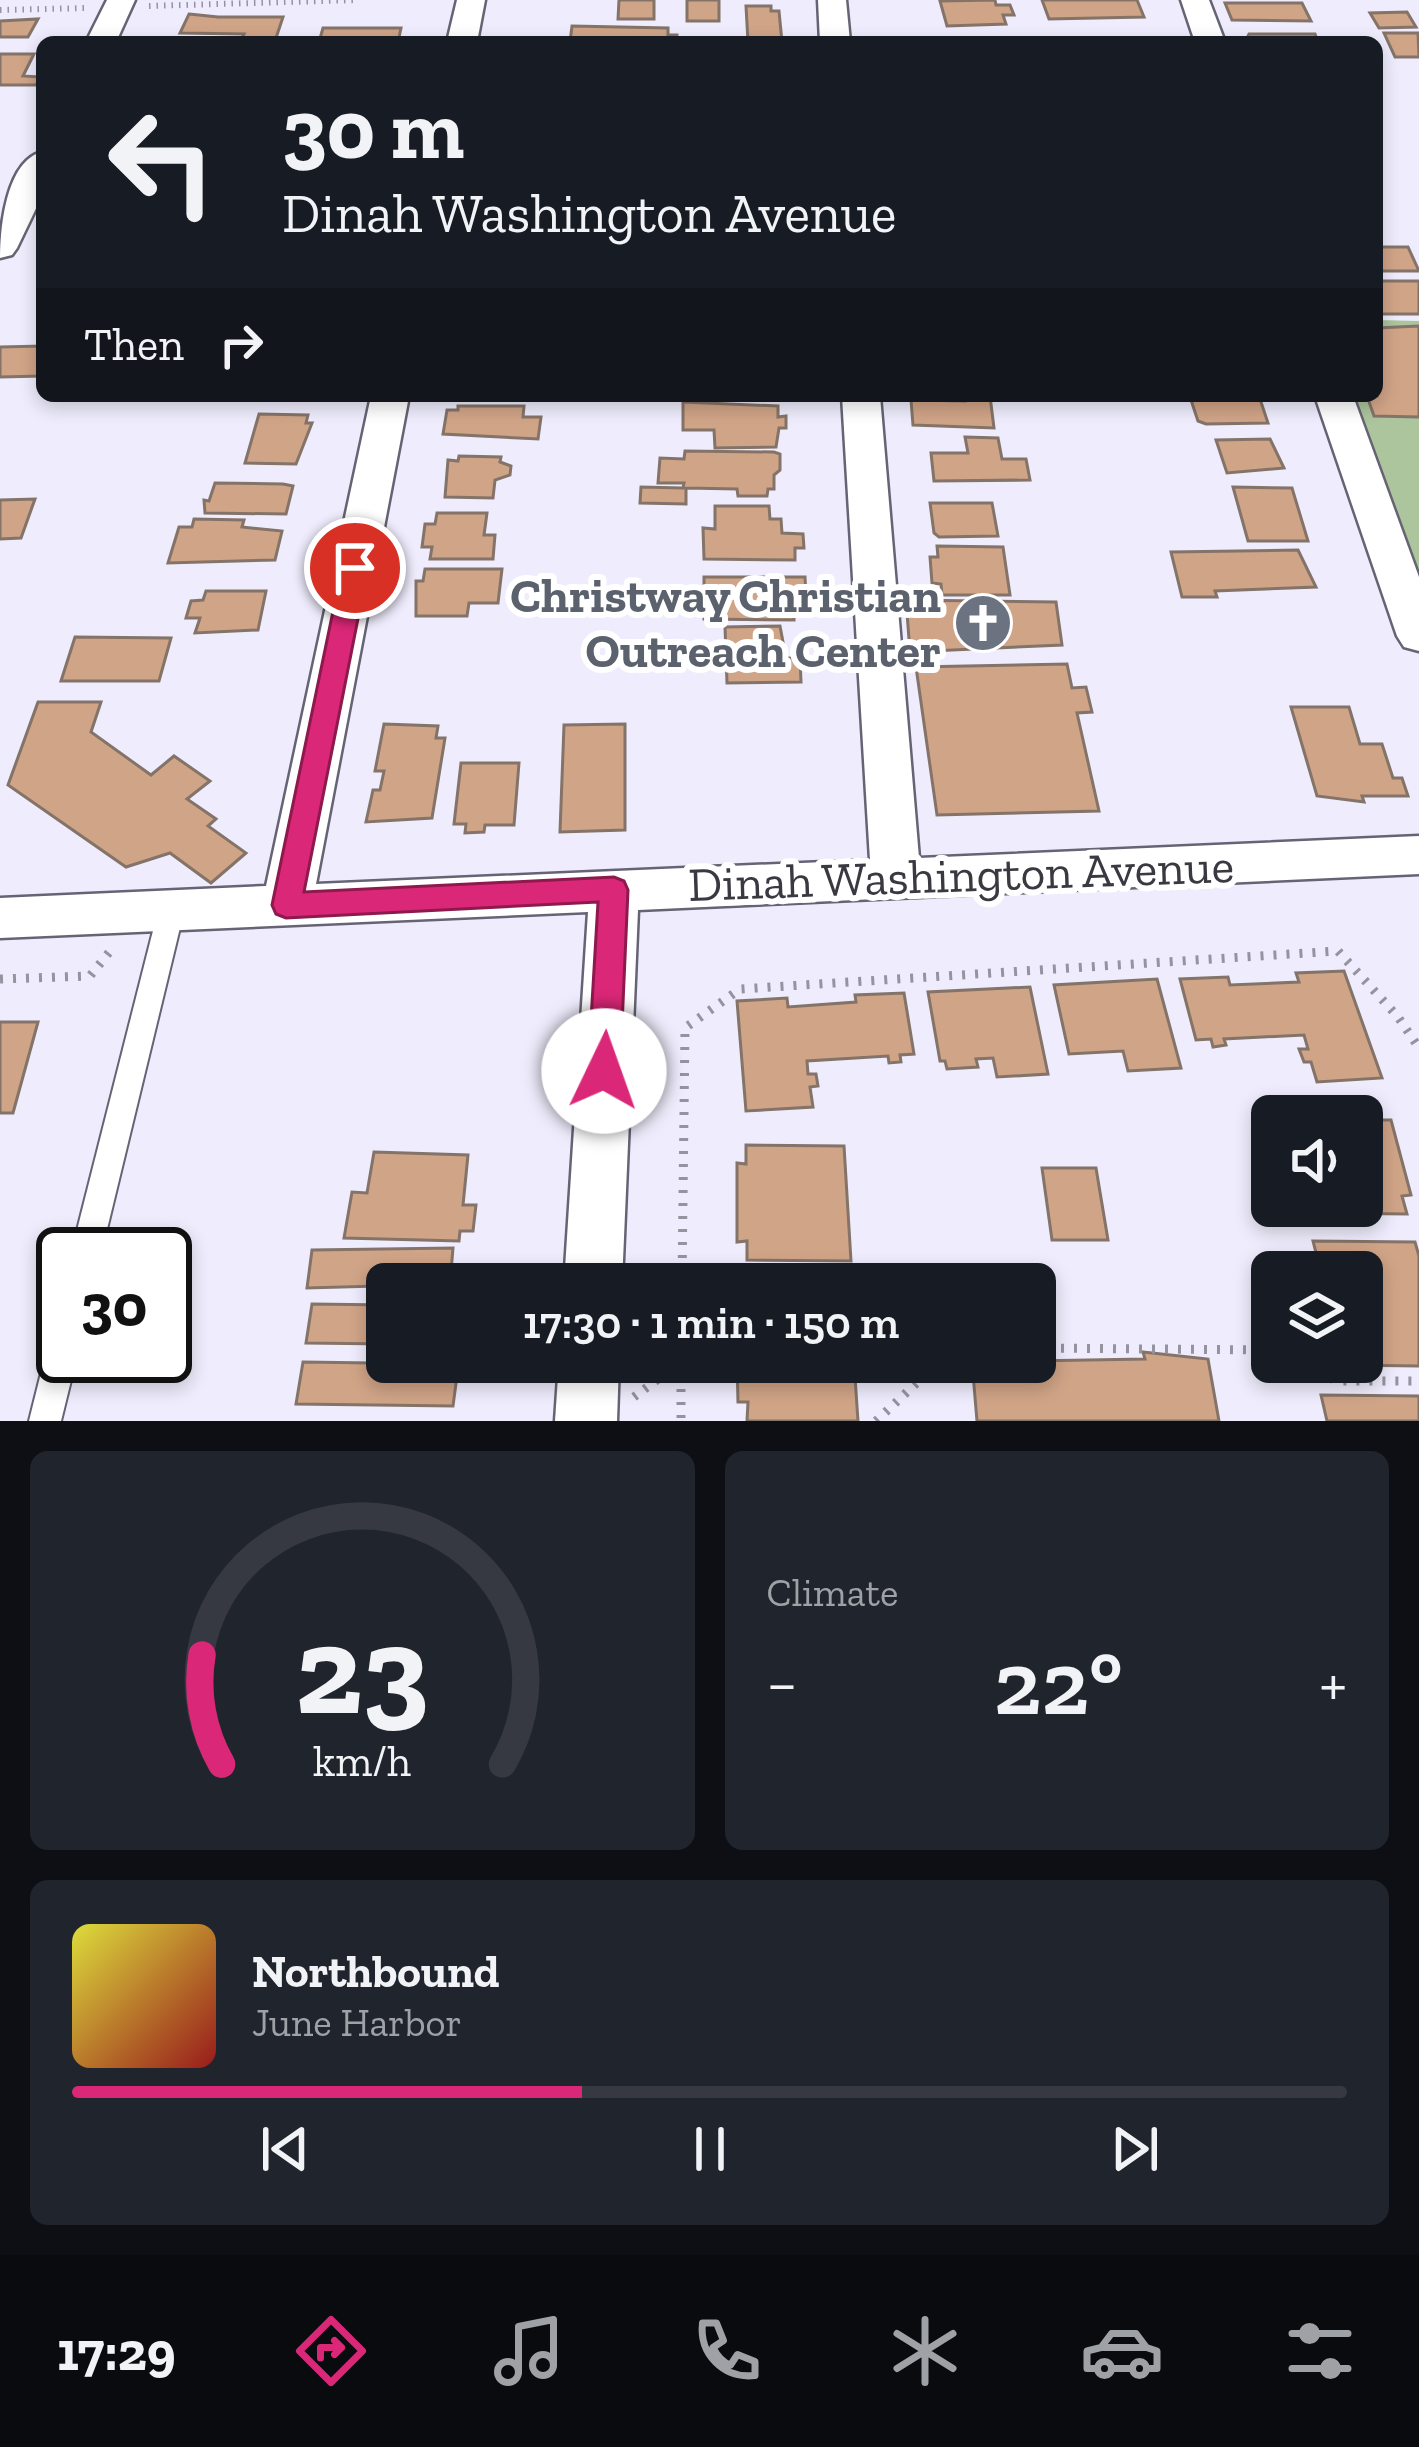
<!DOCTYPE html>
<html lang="en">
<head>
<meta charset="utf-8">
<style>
	:root { --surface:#171b24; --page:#20242c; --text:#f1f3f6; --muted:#9ea1a6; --line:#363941; --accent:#db2777 }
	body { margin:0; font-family:"Zilla Slab",serif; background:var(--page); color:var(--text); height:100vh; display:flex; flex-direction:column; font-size:45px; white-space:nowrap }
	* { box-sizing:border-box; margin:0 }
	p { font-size:39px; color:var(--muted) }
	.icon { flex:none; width:66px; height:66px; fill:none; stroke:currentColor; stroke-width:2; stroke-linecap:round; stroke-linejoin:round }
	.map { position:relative; height:1421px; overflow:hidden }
	.drawer { display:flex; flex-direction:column; gap:30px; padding:30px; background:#0d0f14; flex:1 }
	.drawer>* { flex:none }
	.hud { position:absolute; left:36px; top:36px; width:1347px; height:366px; border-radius:18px; box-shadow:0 6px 18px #0003; background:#171b24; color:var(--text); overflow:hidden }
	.tools { position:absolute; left:1251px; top:1095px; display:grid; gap:24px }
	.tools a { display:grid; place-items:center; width:132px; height:132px; border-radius:18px; background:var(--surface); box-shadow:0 6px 18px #0003; font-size:60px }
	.speed { position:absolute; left:36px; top:1227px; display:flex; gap:24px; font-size:60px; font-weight:700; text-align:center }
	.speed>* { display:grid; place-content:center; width:156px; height:156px; border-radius:50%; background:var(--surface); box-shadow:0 6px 18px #0003; line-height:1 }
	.speed .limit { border:6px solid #111; border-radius:18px; background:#fff; color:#111 }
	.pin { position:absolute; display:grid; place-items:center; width:102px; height:102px; color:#fff; margin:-51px; border:6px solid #fff; border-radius:50%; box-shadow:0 3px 12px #0007 }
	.me { position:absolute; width:132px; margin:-66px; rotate:3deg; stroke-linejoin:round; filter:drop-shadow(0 0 9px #0008) }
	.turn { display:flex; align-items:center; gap:42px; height:252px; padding:0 48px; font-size:54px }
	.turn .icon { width:156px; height:156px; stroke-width:2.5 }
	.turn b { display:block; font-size:84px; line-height:102px }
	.then { display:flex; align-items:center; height:114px; padding:0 48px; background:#0003; gap:24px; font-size:45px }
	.big { font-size:90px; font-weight:600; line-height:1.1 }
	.drawer .tile { flex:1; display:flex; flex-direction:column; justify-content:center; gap:18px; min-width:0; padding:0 42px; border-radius:18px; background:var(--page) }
	.drawer .dial { align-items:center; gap:0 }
	.dial svg { height:312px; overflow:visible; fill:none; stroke:var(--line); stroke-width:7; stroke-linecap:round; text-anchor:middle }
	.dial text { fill:var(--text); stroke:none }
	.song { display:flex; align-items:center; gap:36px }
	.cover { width:144px; height:144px; border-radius:18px; background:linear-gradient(135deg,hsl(60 70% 55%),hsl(0 70% 35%)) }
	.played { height:12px; border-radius:6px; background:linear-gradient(90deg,var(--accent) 40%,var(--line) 40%) }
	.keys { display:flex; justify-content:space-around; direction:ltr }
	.heat { display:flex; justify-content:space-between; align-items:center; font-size:66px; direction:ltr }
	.drawer .tiles { flex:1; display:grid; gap:30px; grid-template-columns:1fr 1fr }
	.tile:last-child { grid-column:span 2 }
	.trip { position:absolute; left:366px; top:1263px; width:690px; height:120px; border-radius:18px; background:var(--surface); box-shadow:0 6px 18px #0003; font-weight:600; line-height:120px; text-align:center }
	.tabs { display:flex; height:192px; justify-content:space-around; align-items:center; background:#090b0e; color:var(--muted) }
	.tabs .icon { width:84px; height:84px }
	.tabs .active { color:var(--accent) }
	.tabs b { font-size:54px; color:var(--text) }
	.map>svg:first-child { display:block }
</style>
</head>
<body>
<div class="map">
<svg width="1419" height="1421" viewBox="0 0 1419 1421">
	<rect width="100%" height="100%" fill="#efedfd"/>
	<!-- green -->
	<path fill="#acc59d" d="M1377,320L1419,321V594L1346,396H1377Z"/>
	<!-- building -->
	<g fill="#d0a487" stroke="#847368" stroke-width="3">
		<path d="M619,0H654V19H618Z"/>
		<rect x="687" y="0" width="32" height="21"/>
		<path d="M995,0L996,5H1010L1014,15H1003L1006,24L947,26L940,1Z"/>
		<path d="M1042,0H1137L1144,17L1049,19Z"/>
		<path d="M1225,3H1302L1311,21L1232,20Z"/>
		<path d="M746,6H771V11H779L782,42H748Z"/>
		<path d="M1407,12L1416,27L1379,28L1370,13Z"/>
		<path d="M189,14L218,17H283L276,38H242L244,34L180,33Z"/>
		<path d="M38,19L28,37H0V21Z"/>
		<path d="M572,26L668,28V35H677V42H570Z"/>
		<path d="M323,28H401L398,42H319Z"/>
		<path d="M1384,33H1418L1419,57H1395Z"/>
		<path d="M1249,34H1315L1318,42H1245Z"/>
		<path d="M0,54H34L23,76L41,77L36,85H0Z"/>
		<path d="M1377,247H1408L1419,271H1377Z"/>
		<rect x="1377" y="281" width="42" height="33"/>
		<path d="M1419,326V417L1374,416L1367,396H1377V328Z"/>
		<path d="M42,346V376L0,377V347Z"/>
		<path d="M964,396H990L994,428L913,425L911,400L965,401Z"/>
		<path d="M1259,396L1268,423L1206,424L1198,421L1190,397Z"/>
		<path d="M683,402L778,406V417L786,416V428H779L776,447L715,448L714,430H683Z"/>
		<path d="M458,406H524L523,417H541L538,439L443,434L447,410H458Z"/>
		<path d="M259,414L308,415L306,423H312L296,464L245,463Z"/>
		<path d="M965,437L998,438L1002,459H1026L1030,480L934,481L931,453H968Z"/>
		<path d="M1270,439L1284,468L1227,473L1216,440Z"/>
		<path d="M685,451L774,452L780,454V470L774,475V489H768L767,496H738L737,489L686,488V504L640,503L641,487L683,488L684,483H658L660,458L684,459Z"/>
		<path d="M459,456L501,457L500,462L511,466L510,475L495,480L493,498L445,497L448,460L458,461Z"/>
		<path d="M215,483L283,484L293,486L286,514L205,513L204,500L209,501Z"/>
		<path d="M1233,487L1292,488L1308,541H1248Z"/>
		<path d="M35,499L21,538L0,539V500Z"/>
		<path d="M930,503H992L998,536L939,537L934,533Z"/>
		<path d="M715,506H769L770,519H781L782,533L803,534L804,548H795V560L704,559L703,528L715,529Z"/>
		<path d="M437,513H487L484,535H495L493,559H430L432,547H422L425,524H435Z"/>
		<path d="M194,519L244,520L242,527L282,531L275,560L168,563L179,527H192Z"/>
		<path d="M937,546L1003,547L1010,595H942L941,584L932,583L930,557H938Z"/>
		<path d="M1298,550L1316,587L1215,591L1217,597H1182L1171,552Z"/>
		<path d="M425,569H502L498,603H469L467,616H416V581H423Z"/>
		<path d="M704,577H805L807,614H794V620L704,619Z"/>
		<path d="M206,591H266L258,630L195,633L200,618H186L191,601L203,600Z"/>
		<path d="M906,600L1056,602L1062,645L910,652Z"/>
		<path d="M780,626L786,658H800L801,682L727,683L725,627Z"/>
		<path d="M75,637L171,638L159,681H61Z"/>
		<path d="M1067,664L1072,688L1086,687L1092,712L1077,713L1099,811L937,815L916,667Z"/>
		<path d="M38,702H101L91,732L151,775L174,756L210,781L187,799L216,819L208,826L246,853L211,883L170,853L126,867L8,785Z"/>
		<path d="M1291,707H1349L1360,744H1382L1393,778H1402L1408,796H1362L1364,802L1317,796Z"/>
		<path d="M384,724L438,726L436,738H445L432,818L366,822L373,790H380L384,771H375Z"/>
		<path d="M625,724V830L560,832L564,725Z"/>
		<path d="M461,763H519L514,825H485L484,832L465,833L466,824H454Z"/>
		<path d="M1344,971L1382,1078L1317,1082L1311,1062H1304L1299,1049H1308L1304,1035L1224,1039L1226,1045L1213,1047L1211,1039L1196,1040L1180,979L1228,977L1230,985L1299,982L1296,973Z"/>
		<path d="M1157,979L1181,1068L1128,1071L1123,1051L1069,1054L1054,985Z"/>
		<path d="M1030,987L1048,1074L997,1077L993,1058L976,1059L978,1067L947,1069L945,1061H940L928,992Z"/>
		<path d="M904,993L914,1054L900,1055L901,1062L889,1063L888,1056L807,1061L808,1074H816L818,1086L810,1087L813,1107L746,1111L737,1001L787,998L788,1007L856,1002L855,995Z"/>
		<path d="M0,1022H38L13,1113H0Z"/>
		<path d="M1281,1103L1377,1104L1382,1120H1391L1411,1195L1402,1196L1407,1214L1307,1213L1305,1206H1362V1116H1285Z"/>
		<path d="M746,1145L844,1146L851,1261L747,1260V1241L737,1242V1163L746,1164Z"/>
		<path d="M374,1152L468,1155L463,1205H476L473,1231H460L459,1241L344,1238L352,1192L367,1193Z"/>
		<path d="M1042,1168H1096L1108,1240H1052Z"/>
		<path d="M1313,1241L1415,1242L1419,1256V1366L1342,1365L1362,1362V1272H1321Z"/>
		<path d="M453,1248L450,1284L307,1288L312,1250Z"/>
		<path d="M312,1304L387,1305V1344L306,1343Z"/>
		<path d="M1143,1352L1208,1359L1219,1421H977L972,1362L1145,1359Z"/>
		<path d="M303,1362L442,1364L440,1376H457L453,1406L296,1404Z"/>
		<path d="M737,1362H854L858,1421H747L748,1402H738Z"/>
		<path d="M1321,1395L1419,1396V1421H1327Z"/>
	</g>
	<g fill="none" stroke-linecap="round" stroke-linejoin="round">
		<!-- lane casing -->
		<g stroke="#666374" stroke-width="4">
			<g id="lane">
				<path d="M171,900L180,903L184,911L101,1254H71L158,911L162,903Z"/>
				<path d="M63,1333V1356H77L61,1421H29L47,1349L52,1338Z"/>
			</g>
		</g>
		<!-- street casing -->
		<g stroke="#666374" stroke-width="5">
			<g id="street">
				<path d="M107,0H135L116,42H86Z"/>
				<path d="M457,0H485L477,42H447Z"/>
				<path d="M818,0H846L850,42H820Z"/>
				<path d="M1181,0H1209L1225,42H1195Z"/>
				<path d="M42,152V196L17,248L12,255L0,258C0,228 6,161 42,152Z"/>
				<path d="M371,396H409L316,884L870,860L842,396H880L919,858L1419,836V874L638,910L622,1284H564L588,912L0,938V898L266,886Z"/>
				<path d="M1315,396H1353L1419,577V651L1404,647L1397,636Z"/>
				<path d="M559,1362H619L617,1421H555Z"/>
			</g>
		</g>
		<!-- path-far1 -->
		<g stroke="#94939f" stroke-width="6" stroke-dasharray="1.5 6" stroke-linecap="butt">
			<path d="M149,6L357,0"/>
			<path d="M0,10L86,8"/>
		</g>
		<!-- path -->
		<g stroke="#94939f" stroke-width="9" stroke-dasharray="3 10" stroke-linecap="butt">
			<path d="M0,979L90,976L111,950"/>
			<path d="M682,1284L685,1028L740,989L1338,951L1398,1017L1419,1048"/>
			<path d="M1035,1348L1272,1350"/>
			<path d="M1311,1362L1335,1381H1419"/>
			<path d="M681,1363V1421"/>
			<path d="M634,1397L681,1362"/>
			<path d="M876,1421L939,1362"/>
		</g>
		<!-- lane -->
		<use href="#lane" fill="#fff" fill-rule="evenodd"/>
		<!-- street -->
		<use href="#street" fill="#fff" fill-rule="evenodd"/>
	</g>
	<!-- route -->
	<path fill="#db2777" stroke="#8e194d" stroke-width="3" d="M355,560L368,568L304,892L614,877L624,881L628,890L620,1071L615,1081L604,1085L592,1081L588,1071L598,902L286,918L276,914L272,905L342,568Z"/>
	<!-- icons -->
	<defs>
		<g id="church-disc" transform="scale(3)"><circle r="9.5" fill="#6b7280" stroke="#fff"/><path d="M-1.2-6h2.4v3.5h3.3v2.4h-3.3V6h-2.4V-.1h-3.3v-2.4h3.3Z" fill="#fff"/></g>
	</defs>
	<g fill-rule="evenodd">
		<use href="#church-disc" x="983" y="623"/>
	</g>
	<g text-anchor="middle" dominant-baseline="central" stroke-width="12" stroke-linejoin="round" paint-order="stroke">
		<!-- worship labels -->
		<g font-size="48" font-weight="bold" fill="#5b616d" stroke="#fff" text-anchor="end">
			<text x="941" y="595">Christway Christian<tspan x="941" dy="55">Outreach Center</tspan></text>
		</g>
		<!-- street labels -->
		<g font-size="48" fill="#3a3941" stroke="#fff">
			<text transform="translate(961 875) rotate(-2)">Dinah Washington Avenue</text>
		</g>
	</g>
</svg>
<div class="tools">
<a><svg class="icon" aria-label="sound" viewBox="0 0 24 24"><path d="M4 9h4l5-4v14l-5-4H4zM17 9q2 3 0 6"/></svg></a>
<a><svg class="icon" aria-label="layers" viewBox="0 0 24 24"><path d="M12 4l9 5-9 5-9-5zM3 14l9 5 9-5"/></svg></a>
</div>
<div class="speed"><div class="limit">30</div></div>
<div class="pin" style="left:355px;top:568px;background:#d93025"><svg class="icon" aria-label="arrive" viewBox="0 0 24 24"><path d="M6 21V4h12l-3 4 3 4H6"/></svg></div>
<svg class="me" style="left:604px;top:1071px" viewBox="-20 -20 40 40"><circle r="19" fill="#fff"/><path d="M0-13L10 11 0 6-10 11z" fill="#db2777"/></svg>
<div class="trip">17:30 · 1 min · 150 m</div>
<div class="hud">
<div class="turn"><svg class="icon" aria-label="left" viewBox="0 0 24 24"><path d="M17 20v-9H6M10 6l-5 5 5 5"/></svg><div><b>30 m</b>Dinah Washington Avenue</div></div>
<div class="then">Then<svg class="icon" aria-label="right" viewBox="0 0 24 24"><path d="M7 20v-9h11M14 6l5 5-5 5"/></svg></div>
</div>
</div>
<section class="drawer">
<div class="tiles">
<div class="tile dial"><svg viewBox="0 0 100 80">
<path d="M14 69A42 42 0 1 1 86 69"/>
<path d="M14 69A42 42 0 0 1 9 41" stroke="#db2777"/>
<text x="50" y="56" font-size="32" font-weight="700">23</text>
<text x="50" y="72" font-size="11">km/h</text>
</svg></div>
<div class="tile"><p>Climate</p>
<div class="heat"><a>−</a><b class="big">22°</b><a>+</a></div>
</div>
<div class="tile">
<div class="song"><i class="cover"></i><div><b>Northbound</b><p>June Harbor</p></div></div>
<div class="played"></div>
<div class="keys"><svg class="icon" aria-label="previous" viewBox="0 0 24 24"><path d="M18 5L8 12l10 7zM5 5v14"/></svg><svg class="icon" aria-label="pause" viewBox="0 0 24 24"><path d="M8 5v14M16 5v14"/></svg><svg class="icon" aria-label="next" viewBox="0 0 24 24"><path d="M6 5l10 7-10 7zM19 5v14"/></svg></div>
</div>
</div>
</section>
<nav class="tabs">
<b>17:29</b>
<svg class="icon active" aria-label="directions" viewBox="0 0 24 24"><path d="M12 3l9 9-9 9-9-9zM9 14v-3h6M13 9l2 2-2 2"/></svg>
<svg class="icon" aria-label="music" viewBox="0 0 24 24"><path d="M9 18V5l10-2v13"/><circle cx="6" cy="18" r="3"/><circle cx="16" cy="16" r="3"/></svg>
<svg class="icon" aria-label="phone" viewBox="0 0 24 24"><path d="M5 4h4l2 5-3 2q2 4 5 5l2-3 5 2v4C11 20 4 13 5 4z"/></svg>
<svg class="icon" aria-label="climate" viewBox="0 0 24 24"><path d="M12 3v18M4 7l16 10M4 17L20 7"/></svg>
<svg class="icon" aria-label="car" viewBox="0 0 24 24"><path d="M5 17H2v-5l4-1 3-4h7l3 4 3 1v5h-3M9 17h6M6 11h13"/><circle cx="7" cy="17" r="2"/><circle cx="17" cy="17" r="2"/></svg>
<svg class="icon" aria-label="filters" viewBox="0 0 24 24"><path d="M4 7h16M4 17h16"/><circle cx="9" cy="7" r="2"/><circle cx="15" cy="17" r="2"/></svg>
</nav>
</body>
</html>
